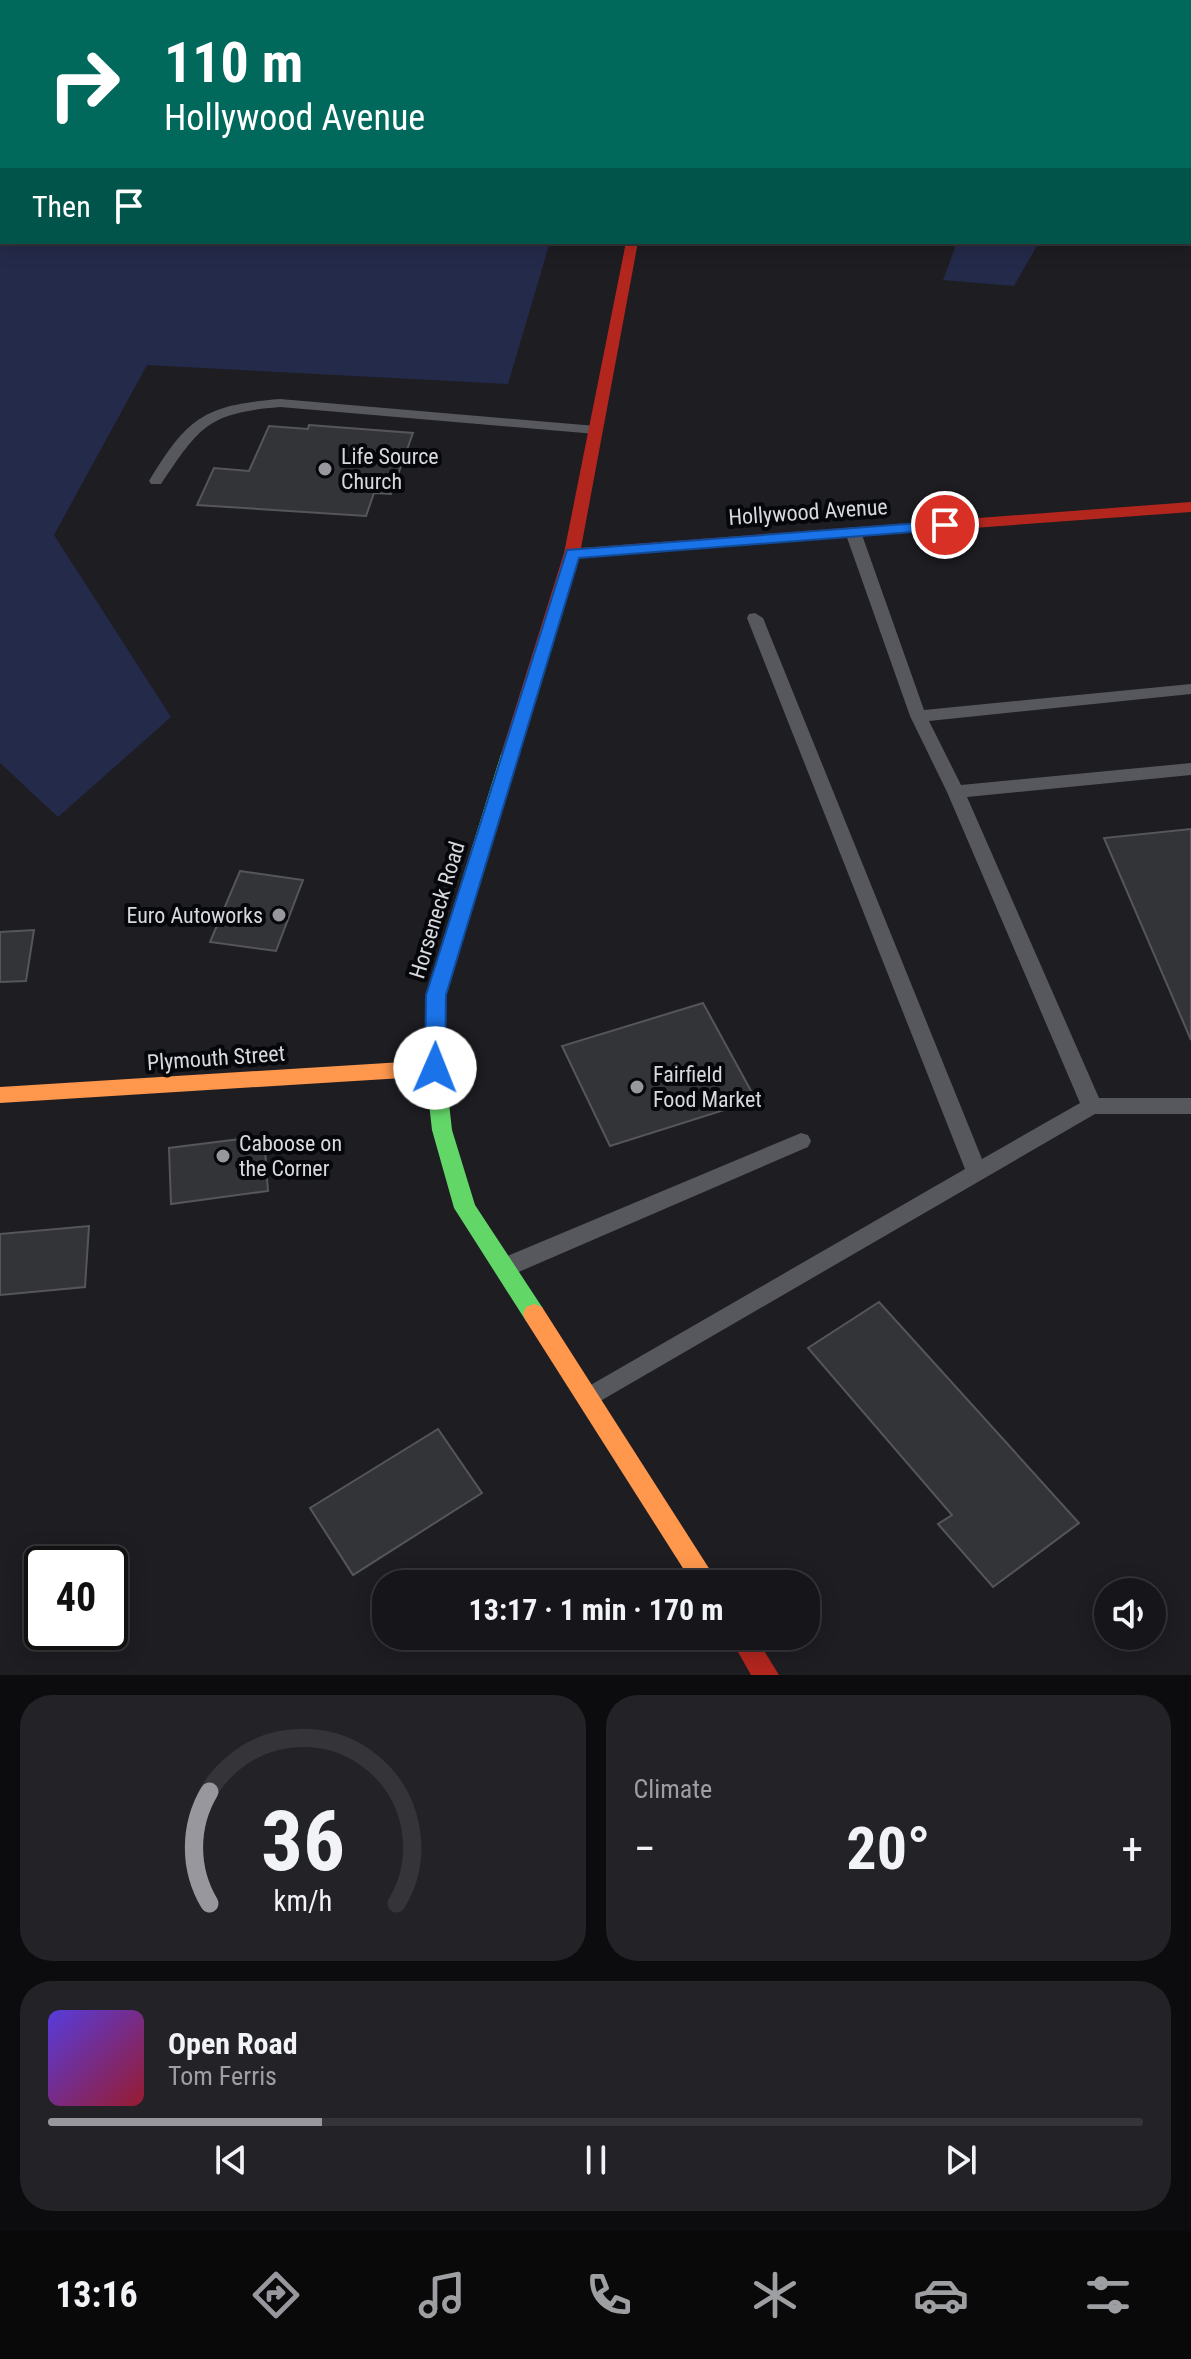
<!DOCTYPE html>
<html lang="en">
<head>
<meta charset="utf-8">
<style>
	:root { --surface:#16161a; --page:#232327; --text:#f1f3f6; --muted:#9e9fa2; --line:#353539; --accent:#97979d }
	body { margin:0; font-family:"Roboto Condensed",sans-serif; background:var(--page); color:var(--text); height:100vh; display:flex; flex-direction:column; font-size:30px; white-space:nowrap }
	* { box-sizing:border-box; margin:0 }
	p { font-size:26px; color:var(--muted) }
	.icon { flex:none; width:44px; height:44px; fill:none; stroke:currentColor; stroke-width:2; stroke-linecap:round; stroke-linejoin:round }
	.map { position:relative; height:1675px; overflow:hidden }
	.panel { display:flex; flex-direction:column; gap:20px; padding:20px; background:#0c0c0e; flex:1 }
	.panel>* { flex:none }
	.hud { position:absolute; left:0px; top:0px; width:1192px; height:244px; box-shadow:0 4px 20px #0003,0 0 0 2px var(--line); background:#00695c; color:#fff; overflow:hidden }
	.buttons { position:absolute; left:1094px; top:1578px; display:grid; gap:16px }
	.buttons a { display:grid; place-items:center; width:72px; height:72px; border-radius:50%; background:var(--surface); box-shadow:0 4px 20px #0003,0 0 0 2px var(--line); font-size:40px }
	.speed { position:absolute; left:24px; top:1546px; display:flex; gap:16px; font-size:40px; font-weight:700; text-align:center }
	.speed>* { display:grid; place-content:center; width:104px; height:104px; border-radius:50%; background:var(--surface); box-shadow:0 4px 20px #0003,0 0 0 2px var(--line); line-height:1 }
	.speed .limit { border:4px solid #111; border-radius:12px; background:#fff; color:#111 }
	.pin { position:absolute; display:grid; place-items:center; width:68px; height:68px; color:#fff; margin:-34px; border:4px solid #fff; border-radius:50%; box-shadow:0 2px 8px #0007 }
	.me { position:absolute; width:88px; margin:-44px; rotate:1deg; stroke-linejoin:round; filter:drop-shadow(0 0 6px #0008) }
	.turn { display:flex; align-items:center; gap:28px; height:168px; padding:0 32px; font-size:36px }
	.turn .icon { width:104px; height:104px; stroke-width:2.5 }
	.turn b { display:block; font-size:56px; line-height:68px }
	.then { display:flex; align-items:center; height:76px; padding:0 32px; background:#0003; gap:16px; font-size:30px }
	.big { font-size:60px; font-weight:700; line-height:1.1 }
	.panel .widget { flex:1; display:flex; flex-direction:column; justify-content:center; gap:12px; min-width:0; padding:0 28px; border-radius:32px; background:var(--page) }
	.panel .dial { align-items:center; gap:0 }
	.dial svg { height:208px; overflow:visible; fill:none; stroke:var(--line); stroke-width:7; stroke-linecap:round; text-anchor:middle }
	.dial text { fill:var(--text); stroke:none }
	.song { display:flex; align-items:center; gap:24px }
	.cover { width:96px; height:96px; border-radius:12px; background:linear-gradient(135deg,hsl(250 70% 55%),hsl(350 70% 35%)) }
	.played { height:8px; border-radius:4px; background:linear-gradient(90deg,var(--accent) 25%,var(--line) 25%) }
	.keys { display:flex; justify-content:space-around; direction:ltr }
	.heat { display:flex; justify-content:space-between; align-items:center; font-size:44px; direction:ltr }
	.panel .tiles { flex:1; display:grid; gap:20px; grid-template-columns:1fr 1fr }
	.widget:last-child { grid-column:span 2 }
	.trip { position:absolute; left:372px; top:1570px; width:448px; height:80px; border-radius:32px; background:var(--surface); box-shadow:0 4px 20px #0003,0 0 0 2px var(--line); font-weight:700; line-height:80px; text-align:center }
	.dock { display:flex; height:128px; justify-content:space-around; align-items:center; background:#09090a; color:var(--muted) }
	.dock .icon { width:56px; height:56px }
	.dock .selected { color:var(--accent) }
	.dock b { font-size:36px; color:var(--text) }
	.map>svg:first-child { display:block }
</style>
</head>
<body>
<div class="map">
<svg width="1191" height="1675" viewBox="0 0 1191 1675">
	<rect width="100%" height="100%" fill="#1d1d22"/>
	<!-- green -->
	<g fill="#242a4a">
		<path d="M0,0L98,2H2V242H550L508,384L147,365L54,535L171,717L58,817L0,763Z"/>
		<path d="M858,0H1191V85L1190,2Z"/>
		<path d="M957,242H1039L1014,286L943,280Z"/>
	</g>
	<!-- building -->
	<g fill="#333438" stroke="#55565a" stroke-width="2">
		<path d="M309,425L413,433L391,494L374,493L366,516L197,505L214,468L249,471L269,426L308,429Z"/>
		<path d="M1191,829V1040L1104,838Z"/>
		<path d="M240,871L303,880L276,951L210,942Z"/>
		<path d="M34,930L26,981L0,982V932Z"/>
		<path d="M703,1003L756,1100L610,1146L562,1046Z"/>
		<path d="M264,1136L268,1191L171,1204L169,1148Z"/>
		<path d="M89,1226L85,1287L0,1295V1234Z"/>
		<path d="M879,1302L1079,1523L993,1587L938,1524L952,1515L808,1348Z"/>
		<path d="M438,1429L482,1493L353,1575L310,1508Z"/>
	</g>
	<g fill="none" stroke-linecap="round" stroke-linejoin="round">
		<!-- lane -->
		<g fill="#56585e" fill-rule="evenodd">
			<path d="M280,399L596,426L603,430L596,434L280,407C208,413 200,426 161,484H151L149,481C188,417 204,405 280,399Z"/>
			<path d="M853,527L861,532L924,710L1191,684V694L929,721L961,785L1191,763V775L967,797L1099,1098H1191V1114H1095L590,1407L582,1404L579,1397L582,1390L965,1169L747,618L749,614L755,613L763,618L982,1159L1080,1103L947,792L910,716L845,532Z"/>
			<path d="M801,1133L808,1135L811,1141L808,1147L514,1274L506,1276L498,1274L495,1267L498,1260Z"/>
		</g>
		<!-- fast -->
		<path fill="#63d668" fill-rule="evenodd" d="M510,748L519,754L446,995L445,1068L452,1130L475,1205L542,1307L545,1314L542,1321L534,1324L526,1321L454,1208L432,1130L425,1068L426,995L501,754Z"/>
		<!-- slow -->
		<g fill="#ff974d" fill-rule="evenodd">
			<rect x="674" y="0" width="10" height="2"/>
			<path d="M435,1060L442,1062L445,1068L442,1074L435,1076L0,1103V1087Z"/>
			<path d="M534,1304L542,1307L719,1584H693L526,1321L523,1314L526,1307Z"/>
		</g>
		<!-- jam -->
		<g fill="#b3261e" fill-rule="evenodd">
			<path d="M626,242H638L581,548L1191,502V512L578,557L519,754L510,760L504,758L501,754L564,553Z"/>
			<path d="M729,1636H755L779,1675H751Z"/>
		</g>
	</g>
	<!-- route -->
	<path fill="#1a73e8" stroke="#114b97" stroke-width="2" d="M945,521L953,525L951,529L579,558L446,995L445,1068L435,1076L428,1073L425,1068L426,995L567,550Z"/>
	<!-- markers -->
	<g fill="#97979d" stroke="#06070b" stroke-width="3">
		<circle cx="325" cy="469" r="8"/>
		<circle cx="279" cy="915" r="8"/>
		<circle cx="637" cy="1087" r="8"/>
		<circle cx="223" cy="1156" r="8"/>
	</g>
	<g text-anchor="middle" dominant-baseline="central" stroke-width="8" stroke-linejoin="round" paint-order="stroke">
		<!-- poi labels -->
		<g font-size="22" fill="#d8d9df" stroke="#06070b" text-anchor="start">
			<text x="341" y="456">Life Source<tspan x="341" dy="25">Church</tspan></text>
			<text x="263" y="915" text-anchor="end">Euro Autoworks</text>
			<text x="653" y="1074">Fairfield<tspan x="653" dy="25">Food Market</tspan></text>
			<text x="239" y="1143">Caboose on<tspan x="239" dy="25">the Corner</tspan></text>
		</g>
		<!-- street labels -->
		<g font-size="22" fill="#d8d9df" stroke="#06070b">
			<text transform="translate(808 512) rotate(-4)">Hollywood Avenue</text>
			<text transform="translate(437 910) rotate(-73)">Horseneck Road</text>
			<text transform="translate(216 1058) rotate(-4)">Plymouth Street</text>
		</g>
	</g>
</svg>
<div class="buttons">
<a><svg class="icon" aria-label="sound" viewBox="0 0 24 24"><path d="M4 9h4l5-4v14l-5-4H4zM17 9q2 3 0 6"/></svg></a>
</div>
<div class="speed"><div class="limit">40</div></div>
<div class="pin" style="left:945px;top:525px;background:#d93025"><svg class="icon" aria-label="arrive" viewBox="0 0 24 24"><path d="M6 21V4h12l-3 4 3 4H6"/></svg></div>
<svg class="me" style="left:435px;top:1068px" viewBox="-20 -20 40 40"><circle r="19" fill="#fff"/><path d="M0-13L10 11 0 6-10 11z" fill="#1a73e8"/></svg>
<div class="trip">13:17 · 1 min · 170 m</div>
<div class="hud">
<div class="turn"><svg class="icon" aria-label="right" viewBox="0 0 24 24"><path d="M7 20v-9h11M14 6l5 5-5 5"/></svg><div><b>110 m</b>Hollywood Avenue</div></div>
<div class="then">Then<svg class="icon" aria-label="arrive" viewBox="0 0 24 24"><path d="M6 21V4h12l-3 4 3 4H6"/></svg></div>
</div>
</div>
<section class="panel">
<div class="tiles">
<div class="widget dial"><svg viewBox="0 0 100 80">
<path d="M14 69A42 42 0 1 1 86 69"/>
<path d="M14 69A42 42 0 0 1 14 26" stroke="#97979d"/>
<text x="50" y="56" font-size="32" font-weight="700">36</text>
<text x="50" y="72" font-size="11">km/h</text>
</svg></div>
<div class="widget"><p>Climate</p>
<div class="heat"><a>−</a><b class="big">20°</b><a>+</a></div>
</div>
<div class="widget">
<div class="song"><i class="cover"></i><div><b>Open Road</b><p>Tom Ferris</p></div></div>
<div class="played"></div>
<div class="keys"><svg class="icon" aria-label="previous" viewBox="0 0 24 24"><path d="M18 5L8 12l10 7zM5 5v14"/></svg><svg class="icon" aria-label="pause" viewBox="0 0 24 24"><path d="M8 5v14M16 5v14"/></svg><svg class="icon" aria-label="next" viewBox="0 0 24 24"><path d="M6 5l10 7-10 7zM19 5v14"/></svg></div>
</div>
</div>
</section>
<nav class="dock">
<b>13:16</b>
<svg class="icon selected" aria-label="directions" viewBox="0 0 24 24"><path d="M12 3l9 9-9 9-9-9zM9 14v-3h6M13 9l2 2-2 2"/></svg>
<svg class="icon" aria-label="music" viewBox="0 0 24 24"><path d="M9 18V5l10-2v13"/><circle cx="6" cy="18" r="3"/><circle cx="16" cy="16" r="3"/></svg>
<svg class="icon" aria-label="phone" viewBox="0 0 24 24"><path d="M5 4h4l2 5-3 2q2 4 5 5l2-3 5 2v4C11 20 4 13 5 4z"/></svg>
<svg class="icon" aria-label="climate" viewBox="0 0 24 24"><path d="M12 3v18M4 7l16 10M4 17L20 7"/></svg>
<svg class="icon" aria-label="car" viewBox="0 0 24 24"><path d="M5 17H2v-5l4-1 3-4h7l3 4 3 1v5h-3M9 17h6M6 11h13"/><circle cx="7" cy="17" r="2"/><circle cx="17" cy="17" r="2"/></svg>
<svg class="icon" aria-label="filters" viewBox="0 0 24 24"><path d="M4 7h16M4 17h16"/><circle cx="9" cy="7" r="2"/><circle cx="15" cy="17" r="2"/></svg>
</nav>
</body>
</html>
